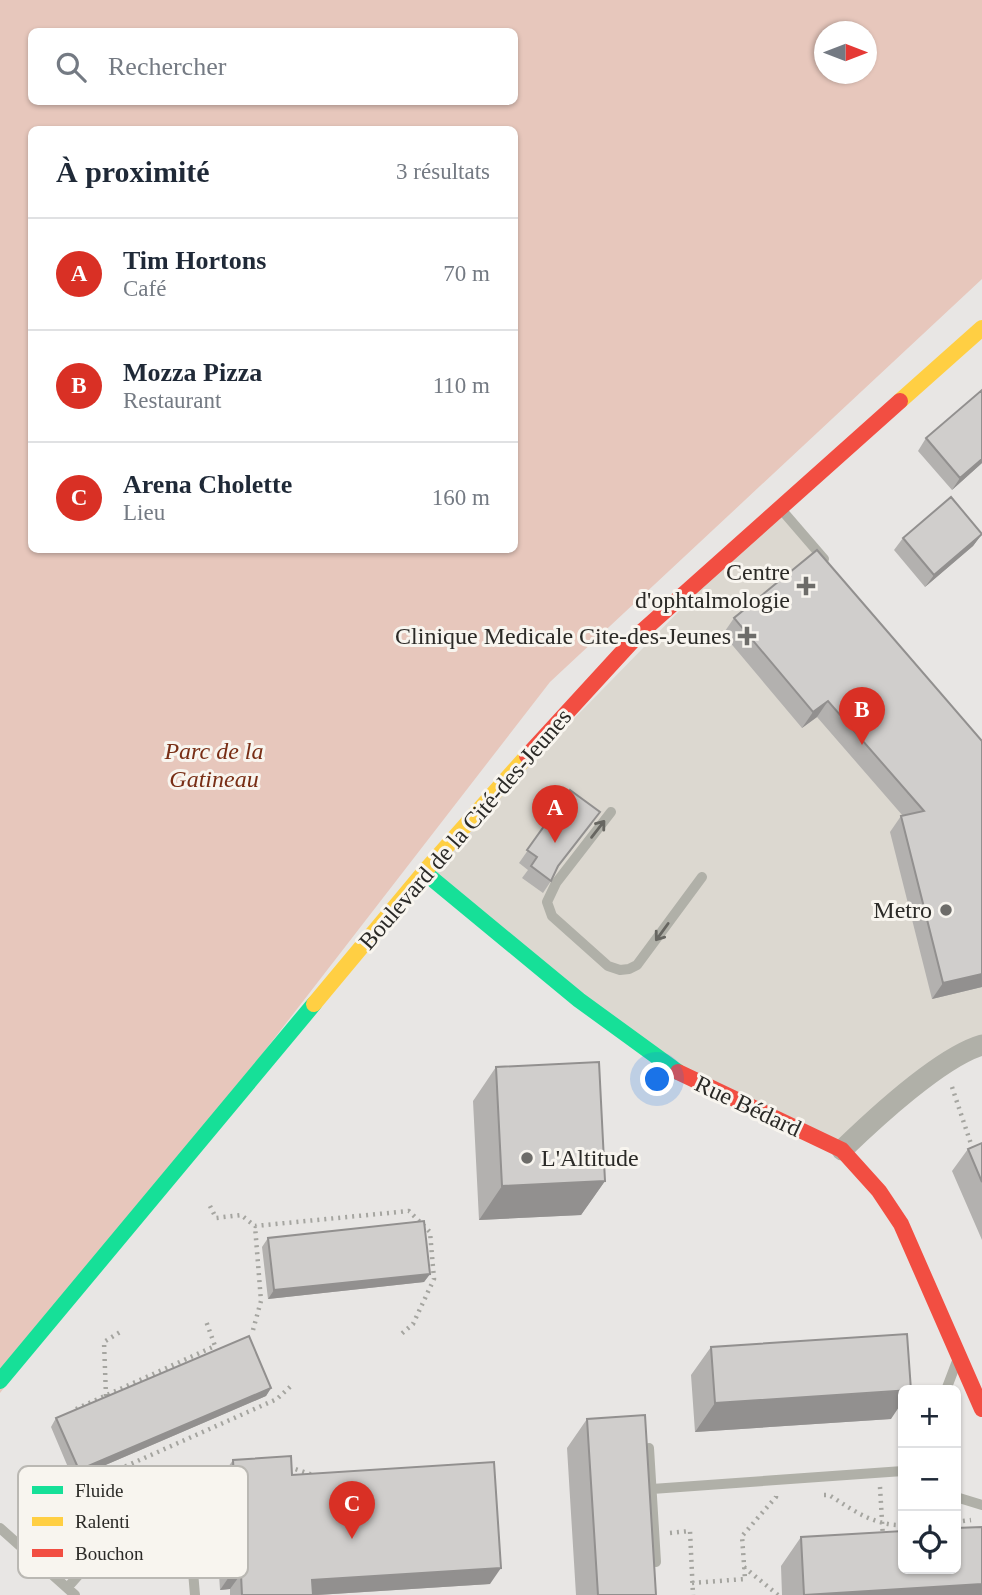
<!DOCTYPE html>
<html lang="fr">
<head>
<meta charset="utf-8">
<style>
	body { margin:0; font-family:Georgia,serif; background:#f6f6f7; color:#1f2937 }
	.controls { position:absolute; right:21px; bottom:21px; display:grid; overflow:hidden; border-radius:10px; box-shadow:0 2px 5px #0004 }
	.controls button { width:63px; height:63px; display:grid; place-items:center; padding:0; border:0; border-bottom:2px solid #e0e1e3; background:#fff; color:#1f2937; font:35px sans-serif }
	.compass { position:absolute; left:814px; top:21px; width:63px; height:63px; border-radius:50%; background:#fff; box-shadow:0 2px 5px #0004; rotate:90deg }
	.you { position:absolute; left:658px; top:1080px; width:24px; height:24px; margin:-18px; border:5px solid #fff; border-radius:50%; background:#1a73e8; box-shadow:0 0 0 10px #1a73e833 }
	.badge { display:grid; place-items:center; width:46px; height:46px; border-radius:50%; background:#d93025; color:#fff; font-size:23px; font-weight:700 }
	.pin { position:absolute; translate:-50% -58px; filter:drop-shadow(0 2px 4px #0008) }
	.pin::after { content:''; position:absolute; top:37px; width:24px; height:21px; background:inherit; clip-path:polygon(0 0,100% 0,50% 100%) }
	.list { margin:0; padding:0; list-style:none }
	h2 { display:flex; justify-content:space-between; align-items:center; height:91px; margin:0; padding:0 28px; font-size:30px }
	h2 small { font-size:23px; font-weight:400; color:#747a83 }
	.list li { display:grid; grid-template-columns:46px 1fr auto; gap:21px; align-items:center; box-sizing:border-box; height:112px; padding:0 28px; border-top:2px solid #e0e1e3 }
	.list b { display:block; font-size:26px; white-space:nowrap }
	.list p { margin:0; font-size:23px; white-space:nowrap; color:#747a83 }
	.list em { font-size:23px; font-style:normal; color:#747a83 }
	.icon { flex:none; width:38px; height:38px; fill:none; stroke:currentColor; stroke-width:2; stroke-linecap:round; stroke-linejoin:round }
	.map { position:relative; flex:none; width:982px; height:1595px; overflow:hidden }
	.search { position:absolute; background:#fff; box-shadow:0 2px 5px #0004; left:28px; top:28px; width:490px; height:77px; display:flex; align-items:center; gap:18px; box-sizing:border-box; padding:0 24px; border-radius:10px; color:#747a83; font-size:26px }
	.panel { position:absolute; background:#fff; box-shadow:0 2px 5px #0004; left:28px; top:126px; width:490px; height:427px; border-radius:10px }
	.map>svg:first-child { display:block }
</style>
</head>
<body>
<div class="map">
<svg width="982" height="1595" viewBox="0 0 982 1595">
	<rect width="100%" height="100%" fill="#e8e6e4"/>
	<path fill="#dcd8d0" d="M 780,508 L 982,742 L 982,1045 L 842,1150 L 683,1075 L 424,872 Z"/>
	<path fill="#e7c7bc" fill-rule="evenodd" d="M 0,0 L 982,0 L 982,279 L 550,682 L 0,1393 ZM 32,32 L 514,32 L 514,102 L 32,102 ZM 824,32 L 866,32 L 866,74 L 824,74 ZM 32,130 L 514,130 L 514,550 L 32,550 Z"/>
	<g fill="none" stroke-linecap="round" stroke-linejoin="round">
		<path stroke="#a5a5a0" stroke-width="4.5" stroke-dasharray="2 5" stroke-linecap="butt" d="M 952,1087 L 973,1150
			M 210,1206 L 216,1218 L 241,1215 L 255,1226 L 409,1211 L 430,1232 L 434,1279 L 413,1324 L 399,1336
			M 253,1330 L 261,1301 L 255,1226
			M 106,1396 L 104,1342 L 120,1332
			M 76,1409 L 215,1346 L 206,1321
			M 289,1467 L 313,1475
			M 106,1475 L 277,1399 L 292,1385
			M 880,1487 L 883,1538
			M 196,1488 L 211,1476 L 231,1467
			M 824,1495 L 829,1495 C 853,1510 874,1526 903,1525
			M 956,1522 L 971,1520
			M 670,1533 L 690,1531 L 693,1595
			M 744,1567 L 778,1595
			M 692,1583 L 745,1579 L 742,1536 L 776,1497 L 776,1494"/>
		<path stroke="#b0b0a8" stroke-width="10" d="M 780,508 L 824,559
			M 611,812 L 556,883 L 547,902 L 552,916 L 608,966 L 620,970 L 629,969 L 637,965 L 702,877
			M 946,1390 L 957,1361
			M 649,1448 L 656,1562
			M 652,1489 L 903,1471
			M 956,1497 L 982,1505
			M 0,1528 L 75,1595
			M 68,1587 L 137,1509 L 152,1504 L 187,1501 L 195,1595"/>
		<path stroke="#b0b0a8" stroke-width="21" d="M 842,1150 C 874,1119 941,1057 982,1045"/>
		<path stroke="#16e098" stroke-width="16" d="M 424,872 L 579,1000 L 678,1072
			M 0,1381 L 314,1004"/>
		<path stroke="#ffcf43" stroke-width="16" d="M 900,401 L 982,328
			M 314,1004 L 424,872 L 527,756"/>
		<path stroke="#f24e42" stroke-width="16" d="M 527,756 L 638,635 L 900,401
			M 678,1072 L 842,1150 L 879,1191 L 901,1224 L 982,1409"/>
	</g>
	<path fill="#b3b1af" d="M 926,438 L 982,463 L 952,490 L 918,451 Z
		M 982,534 L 973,546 L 925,587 L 894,550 L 903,538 Z
		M 734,618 L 982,741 L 982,987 L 932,999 L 890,832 L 901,816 L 903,816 L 817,717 L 802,728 L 723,634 Z
		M 570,790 L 592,824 L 557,869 L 551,881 L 543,893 L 522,878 L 528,870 L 519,863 Z
		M 496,1067 L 605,1181 L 581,1215 L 479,1220 L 473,1101 Z
		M 982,1143 L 982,1240 L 952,1171 L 968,1149 Z
		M 268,1238 L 430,1274 L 424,1282 L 268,1299 L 262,1247 Z
		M 711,1347 L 891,1419 L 695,1432 L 691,1375 Z
		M 271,1388 L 266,1396 L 73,1479 L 51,1427 L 56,1418 Z
		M 587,1419 L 656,1595 L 576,1595 L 567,1448 Z
		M 233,1460 L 490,1584 L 317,1595 L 230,1595 L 230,1589 L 220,1590 L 214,1494 L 223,1482 L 222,1476 Z
		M 801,1537 L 982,1595 L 782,1595 L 781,1566 Z"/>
	<path fill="#92908f" d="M 982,459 L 982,463 L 952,490 L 960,478 Z
		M 982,534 L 973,546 L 925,587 L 934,575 Z
		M 828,701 L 817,717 L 802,728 L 813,712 Z
		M 982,974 L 982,987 L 932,999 L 943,983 Z
		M 605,1181 L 581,1215 L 479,1220 L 502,1186 Z
		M 430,1274 L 424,1282 L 268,1299 L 274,1290 Z
		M 271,1388 L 266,1396 L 73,1479 L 79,1470 Z
		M 903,1391 L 903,1401 L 891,1419 L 695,1432 L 715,1403 Z
		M 501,1568 L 490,1584 L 317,1595 L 301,1595 L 312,1580 Z
		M 231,1574 L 241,1574 L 230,1589 L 220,1590 Z
		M 982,1584 L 982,1595 L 804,1595 Z"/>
	<path fill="#d0cecc" stroke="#92908f" stroke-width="2" d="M 982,390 L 982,459 L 960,478 L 926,438 Z
		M 951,497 L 982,534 L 934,575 L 903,538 Z
		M 817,550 L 982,741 L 982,974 L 943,983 L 901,816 L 924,811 L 828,701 L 813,712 L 734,618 Z
		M 570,790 L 600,812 L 558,866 L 551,881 L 531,866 L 537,857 L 527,850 Z
		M 599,1062 L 605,1181 L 502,1186 L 496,1067 Z
		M 982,1143 L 982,1182 L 968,1149 Z
		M 424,1221 L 430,1274 L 274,1290 L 268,1238 Z
		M 907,1334 L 911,1390 L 715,1403 L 711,1347 Z
		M 249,1336 L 271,1388 L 79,1470 L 56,1418 Z
		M 645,1415 L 656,1595 L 598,1595 L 587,1419 Z
		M 291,1456 L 292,1475 L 494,1462 L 501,1568 L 312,1580 L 313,1595 L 242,1595 L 241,1574 L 231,1574 L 225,1478 L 234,1478 L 233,1460 Z
		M 982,1527 L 982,1584 L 804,1595 L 801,1537 L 903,1531 L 903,1569 L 956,1569 L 956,1528 Z"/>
	<defs><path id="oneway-shaft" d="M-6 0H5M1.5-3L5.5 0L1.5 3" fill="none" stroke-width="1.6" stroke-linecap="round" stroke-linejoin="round" transform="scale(1.75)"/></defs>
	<g stroke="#676661">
		<use href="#oneway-shaft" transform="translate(598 829) rotate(-52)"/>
		<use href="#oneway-shaft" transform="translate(662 932) rotate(126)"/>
	</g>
	<g fill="#6d6c69" stroke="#f8f5ef" stroke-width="2.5">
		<path d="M802.5 575.5h7v7h7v7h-7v7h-7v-7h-7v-7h7z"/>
		<path d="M743.5 625.5h7v7h7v7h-7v7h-7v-7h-7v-7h7z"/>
		<circle cx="946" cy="910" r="7"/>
		<circle cx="527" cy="1158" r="7"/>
	</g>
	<g text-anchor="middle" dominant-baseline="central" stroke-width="6" stroke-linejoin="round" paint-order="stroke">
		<g font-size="24" fill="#2b2a27" stroke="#f8f5ef" text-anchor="end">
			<text x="790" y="572">Centre<tspan x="790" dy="28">d'ophtalmologie</tspan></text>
			<text x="731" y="636">Clinique Medicale Cite-des-Jeunes</text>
			<text x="932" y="910">Metro</text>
			<text x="541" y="1158" text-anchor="start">L'Altitude</text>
		</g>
		<g font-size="24" font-style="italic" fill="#782e15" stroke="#f8f5ef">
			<text x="214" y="751">Parc de la<tspan x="214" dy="28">Gatineau</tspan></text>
		</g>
		<g font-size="24" fill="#2b2a27" stroke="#f8f5ef">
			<text transform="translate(465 829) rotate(-49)">Boulevard de la Cité-des-Jeunes</text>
			<text transform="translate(748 1106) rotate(25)">Rue Bédard</text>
		</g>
	</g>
	<rect x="18" y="1466" width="230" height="112" rx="10" fill="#f8f5ef" stroke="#bab8b3" stroke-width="2"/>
	<rect x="32" y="1486" width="31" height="8" fill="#16e098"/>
	<rect x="32" y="1517" width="31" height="9" fill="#ffcf43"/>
	<rect x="32" y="1549" width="31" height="8" fill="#f24e42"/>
	<g font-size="19" fill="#2b2a27">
		<text x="75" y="1497">Fluide</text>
		<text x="75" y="1528">Ralenti</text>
		<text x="75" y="1560">Bouchon</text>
	</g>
</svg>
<div class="controls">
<button>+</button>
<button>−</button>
<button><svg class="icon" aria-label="locate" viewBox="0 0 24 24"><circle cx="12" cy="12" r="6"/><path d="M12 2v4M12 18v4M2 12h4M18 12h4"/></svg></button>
</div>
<svg class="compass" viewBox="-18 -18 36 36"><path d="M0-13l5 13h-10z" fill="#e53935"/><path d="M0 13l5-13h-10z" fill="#747a83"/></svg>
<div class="you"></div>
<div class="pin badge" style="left:555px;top:843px">A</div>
<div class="pin badge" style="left:862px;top:745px">B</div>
<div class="pin badge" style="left:352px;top:1539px">C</div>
<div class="search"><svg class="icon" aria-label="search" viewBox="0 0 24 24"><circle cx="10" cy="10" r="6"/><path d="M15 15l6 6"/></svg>Rechercher</div>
<section class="panel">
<h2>À proximité<small>3 résultats</small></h2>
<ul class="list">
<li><span class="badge">A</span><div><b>Tim Hortons</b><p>Café</p></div><em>70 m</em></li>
<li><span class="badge">B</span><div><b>Mozza Pizza</b><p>Restaurant</p></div><em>110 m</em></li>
<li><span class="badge">C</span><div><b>Arena Cholette</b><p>Lieu</p></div><em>160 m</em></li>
</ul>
</section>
</div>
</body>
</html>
